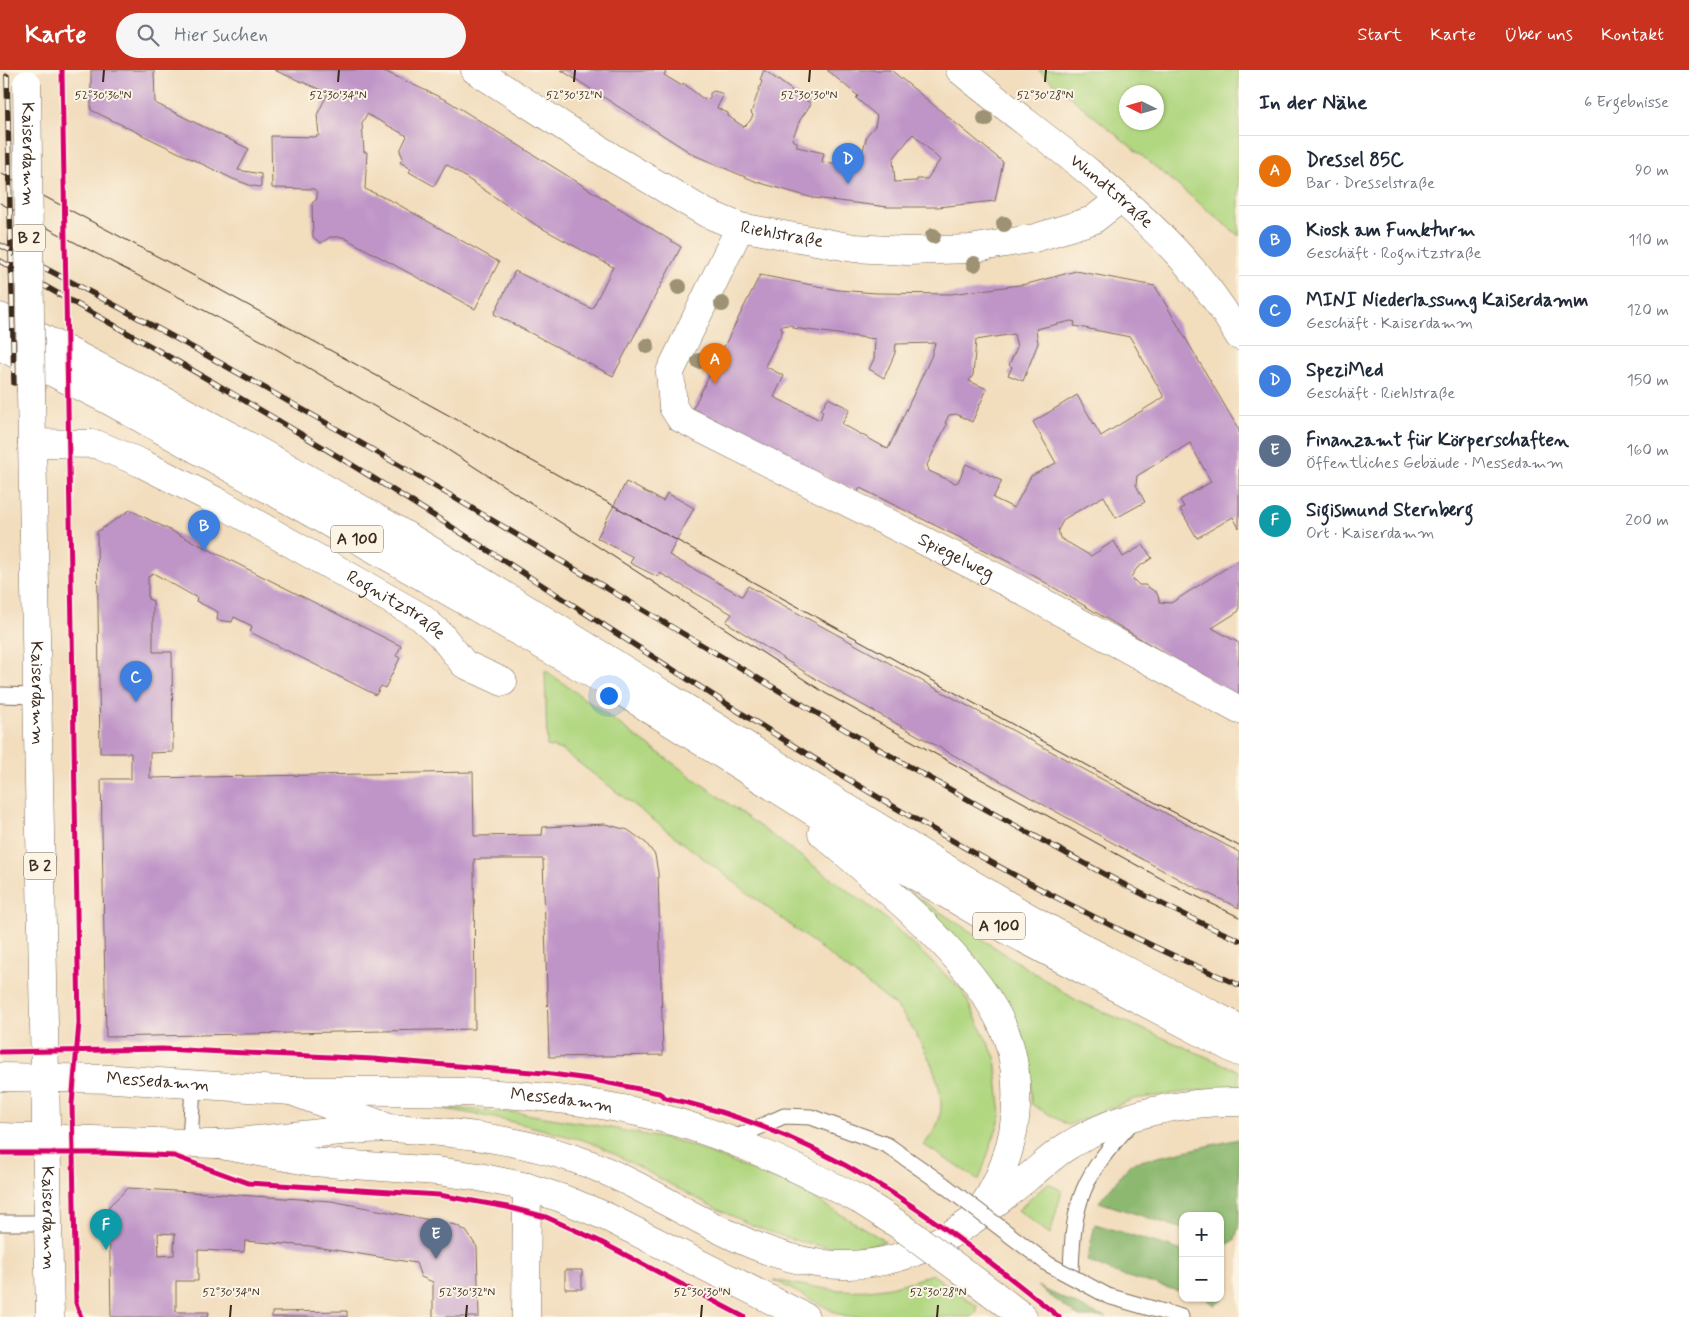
<!DOCTYPE html>
<html lang="de">
<head>
<meta charset="utf-8">
<style>
	body { margin:0; font-family:Mynerve,sans-serif; background:#f6f6f7; color:#1f2937 }
	.controls { position:absolute; right:15px; bottom:15px; display:grid; overflow:hidden; border-radius:10px; box-shadow:0 1px 4px #0004 }
	.controls button { width:45px; height:45px; display:grid; place-items:center; padding:0; border:0; border-bottom:1px solid #e0e1e3; background:#fff; color:#1f2937; font:25px sans-serif }
	.compass { position:absolute; left:1119px; top:15px; width:45px; height:45px; border-radius:50%; background:#fff; box-shadow:0 1px 4px #0004; rotate:275deg }
	.you { position:absolute; left:608px; top:625px; width:18px; height:18px; margin:-12px; border:4px solid #fff; border-radius:50%; background:#1a73e8; box-shadow:0 0 0 8px #1a73e833 }
	.badge { display:grid; place-items:center; width:32px; height:32px; border-radius:50%; background:#c8321e; color:#fff; font-size:16px; font-weight:700 }
	.pin { position:absolute; translate:-50% -41px; filter:drop-shadow(0 1px 2px #0008) }
	.pin::after { content:''; position:absolute; top:26px; width:18px; height:15px; background:inherit; clip-path:polygon(0 0,100% 0,50% 100%) }
	.list { margin:0; padding:0; list-style:none }
	h2 { display:flex; justify-content:space-between; align-items:center; height:65px; margin:0; padding:0 20px; font-size:21px }
	h2 small { font-size:16px; font-weight:400; color:#747a83 }
	.list li { display:grid; grid-template-columns:32px 1fr auto; gap:15px; align-items:center; box-sizing:border-box; height:70px; padding:0 20px; border-top:1px solid #e0e1e3 }
	.list b { display:block; font-size:19px; white-space:nowrap }
	.list p { margin:0; font-size:16px; white-space:nowrap; color:#747a83 }
	.list em { font-size:16px; font-style:normal; color:#747a83 }
	.icon { flex:none; width:28px; height:28px; fill:none; stroke:currentColor; stroke-width:2; stroke-linecap:round; stroke-linejoin:round }
	.map { position:relative; flex:none; width:1239px; height:1247px; overflow:hidden }
	header { display:flex; align-items:center; gap:30px; box-sizing:border-box; height:70px; padding:0 25px; background:#c8321e; color:#fff }
	header strong { font-size:24px }
	nav { display:flex; gap:28px; margin-inline-start:auto; font-size:18px }
	.search { width:350px; height:45px; background:#f6f6f7; display:flex; align-items:center; gap:12px; box-sizing:border-box; padding:0 18px; border-radius:28px; color:#747a83; font-size:19px }
	main { display:flex }
	aside { flex:1; background:#fff }
	.map>svg:first-child { display:block }
</style>
</head>
<body>
<header>
<strong>Karte</strong>
<div class="search"><svg class="icon" aria-label="search" viewBox="0 0 24 24"><circle cx="10" cy="10" r="6"/><path d="M15 15l6 6"/></svg>Hier suchen</div>
<nav><a>Start</a><a>Karte</a><a>Über uns</a><a>Kontakt</a></nav>
</header>
<main>
<div class="map">
<svg width="1239" height="1247" viewBox="0 0 1239 1247">
	<rect width="100%" height="100%" fill="#fcf5e5"/>
	<filter id="ink" filterUnits="userSpaceOnUse"><feTurbulence type="fractalNoise" baseFrequency=".02" numOctaves="2"/><feDisplacementMap in="SourceGraphic" scale="10" xChannelSelector="R" yChannelSelector="G"/><feConvolveMatrix kernelMatrix="1 2 1 2 8 2 1 2 1" color-interpolation-filters="sRGB"/></filter>
	<filter id="wash" filterUnits="userSpaceOnUse"><feTurbulence type="fractalNoise" baseFrequency=".0096" numOctaves="4" result="noise"/><feDisplacementMap in="SourceGraphic" scale="20" xChannelSelector="R" yChannelSelector="G"/><feGaussianBlur stdDeviation="1.12" result="paint"/><feColorMatrix in="noise" values="0 0 0 0 0 0 0 0 0 0 0 0 0 0 0 0 0 1.4 0 .05"/><feComposite in="paint" operator="in"/></filter>
	<g filter="url(#wash)">
		<rect width="100%" height="100%" fill="#f2ddbd"/>
		<path fill="#b1d781" stroke="#768050" fill-rule="evenodd" d="M 1038,0 L 1239,0 L 1239,166 ZM 1156,22 L 1156,52 L 1126,52 L 1126,22 Z
			M 545,600 L 880,844 L 962,920 L 995,987 L 1001,1046 L 979,1110 L 924,1075 C 928,1069 934,1062 937,1055 C 953,1020 918,964 897,937 L 562,680 L 547,676 Z
			M 903,818 L 1076,930 L 1239,1001 L 1239,1021 L 1201,1020 L 1134,1029 L 1068,1055 L 1031,1034 L 1031,996 L 1019,956 L 974,885 Z
			M 432,1037 L 519,1043 L 595,1055 L 681,1072 L 795,1117 L 885,1171 C 797,1203 673,1110 594,1074 C 583,1069 570,1067 558,1064 C 516,1051 475,1044 432,1037 Z
			M 1048,1113 L 1062,1121 L 1050,1164 L 1018,1140 Z
			M 932,1204 L 977,1236 L 977,1242 L 972,1247 L 844,1247 L 774,1210 C 837,1222 871,1228 932,1204 Z"/>
		<path fill="#8cb86f" stroke="#647146" d="M 1239,1069 L 1239,1154 L 1235,1170 L 1228,1174 L 1220,1172 L 1220,1146 L 1183,1146 L 1183,1159 L 1099,1132 L 1131,1093 Z
			M 1095,1154 L 1183,1181 L 1183,1222 L 1120,1205 L 1087,1191 Z
			M 1220,1193 L 1228,1195 L 1221,1231 L 1214,1235 L 1206,1228 L 1220,1228 Z
			M 1037,1216 L 1098,1245 L 1107,1247 L 1079,1247 Z"/>
		<g id="blocks">
			<path fill="#bf95c8" fill-rule="evenodd" d="M 91,0 L 154,0 L 155,33 L 249,79 L 238,100 L 261,104 L 261,117 L 252,116 L 233,109 L 91,40 Z
				M 274,0 L 382,0 L 448,31 L 681,177 L 613,306 L 494,244 L 515,201 L 592,239 L 613,197 L 536,155 L 446,94 L 434,116 L 409,102 L 411,99 L 400,92 L 403,88 L 400,81 L 407,66 L 367,44 L 362,53 L 364,82 L 367,82 L 365,119 L 394,132 L 499,192 L 475,239 L 343,167 L 330,167 L 321,173 L 313,167 L 312,133 L 317,129 L 317,122 L 314,119 L 272,118 L 271,66 L 315,67 L 319,65 L 317,45 L 328,23 Z
				M 561,0 L 667,0 L 664,5 L 682,16 L 683,13 L 702,28 L 710,29 L 710,23 L 714,21 L 721,23 L 723,26 L 717,38 L 728,43 L 728,46 L 744,57 L 750,51 L 753,45 L 751,43 L 762,11 L 760,10 L 764,0 L 811,34 L 800,50 L 792,70 L 797,72 L 797,77 L 824,83 L 822,92 L 855,95 L 861,88 L 867,65 L 875,56 L 877,46 L 856,28 L 858,26 L 827,0 L 891,0 L 1003,92 L 995,131 L 938,137 L 888,137 L 813,128 L 757,112 L 694,85 ZM 913,64 L 940,90 L 927,109 L 917,109 L 917,111 L 895,112 L 893,89 Z
				M 1076,201 L 1155,216 L 1239,360 L 1239,458 L 1233,447 L 1197,468 L 1180,439 L 1184,437 L 1180,430 L 1211,412 L 1190,373 L 1137,406 L 1136,415 L 1145,432 L 1116,448 L 1104,426 L 1064,449 L 1058,460 L 1060,468 L 1091,486 L 1114,471 L 1123,487 L 1143,475 L 1152,488 L 1137,498 L 1131,507 L 1139,515 L 1145,515 L 1157,523 L 1160,532 L 1171,533 L 1239,490 L 1239,541 L 1212,558 L 1239,573 L 1239,627 L 1019,497 L 860,418 L 858,422 L 692,340 L 760,205 L 838,220 L 876,223 L 951,224 L 1027,214 ZM 1071,251 L 1075,252 L 1074,256 L 1130,267 L 1164,327 L 1101,366 L 1077,325 L 1033,352 L 1056,393 L 1031,406 L 1014,438 L 993,428 L 1002,411 L 966,394 L 958,412 L 955,413 L 929,401 L 927,395 L 947,354 L 945,353 L 949,345 L 956,344 L 972,352 L 987,319 L 969,311 L 973,305 L 976,270 L 1014,264 L 1017,277 L 1009,295 L 1012,297 L 1008,305 L 1023,311 L 1038,273 L 1036,259 ZM 789,255 L 794,256 L 793,258 L 875,269 L 874,289 L 869,299 L 884,308 L 895,283 L 896,274 L 935,273 L 931,287 L 888,379 L 842,354 L 850,339 L 828,328 L 821,340 L 823,341 L 820,350 L 774,327 L 784,306 L 765,296 L 783,260 L 781,259 L 781,256 Z
				M 626,412 L 663,431 L 667,423 L 694,438 L 669,485 L 742,526 L 748,516 L 1109,713 L 1239,782 L 1239,838 L 1182,811 L 819,611 L 726,552 L 732,544 L 660,503 L 658,507 L 630,493 L 633,487 L 597,468 Z
				M 130,440 L 401,576 L 396,586 L 400,588 L 385,618 L 381,616 L 376,625 L 250,562 L 252,556 L 234,547 L 232,552 L 217,550 L 218,542 L 196,531 L 197,528 L 153,503 L 148,507 L 148,529 L 153,531 L 153,582 L 172,582 L 173,682 L 150,683 L 150,708 L 473,702 L 474,766 L 542,765 L 543,757 L 605,754 L 628,760 L 646,773 L 655,785 L 658,803 L 663,985 L 549,987 L 543,789 L 474,789 L 475,959 L 106,967 L 101,709 L 131,709 L 131,683 L 100,683 L 97,462 Z
				M 128,1118 L 331,1131 L 456,1155 L 466,1161 L 477,1177 L 479,1247 L 433,1247 L 433,1212 L 421,1207 L 416,1193 L 310,1176 L 245,1171 L 244,1182 L 198,1180 L 198,1211 L 176,1211 L 176,1242 L 209,1242 L 208,1247 L 111,1247 L 109,1136 ZM 158,1163 L 175,1164 L 174,1185 L 159,1186 Z
				M 565,1200 L 582,1200 L 582,1219 L 565,1219 Z
				M 347,1241 L 347,1247 L 272,1247 L 272,1242 Z"/>
		</g>
	</g>
	<g filter="url(#ink)">
		<use href="#blocks" fill-opacity="0" stroke="#7b6956" stroke-width="1"/>
		<g fill="none" stroke-linecap="round" stroke-linejoin="round">
			<g stroke="#7b6956" stroke-width="17">
				<path id="lane" d="M 0,625 L 37,626
					M 730,1070 L 784,1046 L 811,1047 L 887,1075 L 944,1115
					M 190,1073 L 193,1014
					M 0,1153 L 48,1153
					M 1071,1202 C 1073,1128 1083,1106 1133,1051
					M 1108,1226 L 1181,1247"/>
			</g>
			<g stroke="#7b6956" stroke-width="29">
				<g id="street">
					<path id="s1" d="M 475,0 L 613,88 L 706,143 L 740,157 L 854,178 L 907,181 L 970,179 L 1035,168 L 1093,150 L 1120,129"/>
					<path id="s2" d="M 960,0 C 1056,80 1177,155 1239,266"/>
					<path id="s3" d="M 740,157 L 670,302 L 673,337 L 680,348 L 1006,512 L 1239,640"/>
					<path id="s4" d="M 32,373 L 96,374 L 141,393 L 220,433 L 421,547 L 441,565 L 464,594 L 503,612"/>
					<path d="M 526,1247 L 527,1117"/>
				</g>
			</g>
			<g stroke="#7b6956" stroke-width="29">
				<g id="secondary">
					<path id="s5" d="M 293,1021 C 413,1021 537,1017 654,1046 C 727,1064 794,1096 860,1130"/>
					<path d="M 226,1076 L 313,1092 L 437,1101 L 479,1107 L 527,1117 L 561,1128 L 605,1146 L 805,1247"/>
					<path d="M 992,1223 L 1023,1247"/>
				</g>
			</g>
			<g stroke="#7b6956" stroke-width="29">
				<g id="primary">
					<path id="s6" d="M 31,322 L 50,1247"/>
					<path id="s7" d="M 0,1007 L 115,1009 L 291,1021"/>
					<path d="M 0,1067 L 217,1074"/>
				</g>
			</g>
			<g stroke="#7b6956" stroke-width="29">
				<path id="highway" d="M 0,247 C 141,317 281,391 417,472 C 614,591 806,716 1004,833 C 1080,878 1160,918 1239,958
					M 0,276 L 108,330 L 310,442 L 605,611 L 919,808 L 1009,861 L 1239,982
					M 822,763 C 882,816 976,889 1006,964 C 1017,994 1019,1030 1013,1062 C 1008,1088 997,1116 981,1139
					M 291,1021 L 382,1055
					M 217,1074 C 273,1069 330,1060 386,1058 C 401,1058 416,1060 430,1061 C 480,1065 528,1073 575,1089 C 665,1119 751,1198 849,1195 C 924,1193 971,1153 1027,1108 C 1041,1097 1055,1083 1071,1074 C 1120,1044 1182,1031 1239,1032"/>
			</g>
			<use href="#lane" stroke="#fff" stroke-width="15"/>
			<use href="#street" stroke="#fff" stroke-width="28"/>
			<use href="#secondary" stroke="#fff" stroke-width="28"/>
			<use href="#primary" stroke="#fff" stroke-width="28"/>
			<use href="#highway" stroke="#fff" stroke-width="28"/>
			<path stroke="#3b2a1e" stroke-width="1" d="M 0,103 L 202,210 L 1156,733 L 1239,776
				M 0,133 L 266,273 L 442,376 L 825,623 L 1171,814 L 1239,847"/>
			<g stroke="#3b2a1e" stroke-width="5.5">
				<path id="rail" d="M 7,6 L 14,313
					M 0,175 C 259,307 506,459 756,607 C 846,661 937,713 1029,763 C 1098,801 1167,839 1239,870
					M 0,191 C 159,280 318,371 472,470 C 720,629 967,798 1239,915"/>
			</g>
			<use href="#rail" stroke="#fcf5e5" stroke-width="4" stroke-dasharray="11" stroke-linecap="butt"/>
			<g stroke="#7b6956" stroke-width="17" stroke-linecap="butt">
				<path id="lane-bridge" d="M 944,1115 L 1048,1194 L 1108,1226"/>
			</g>
			<g stroke="#7b6956" stroke-width="29" stroke-linecap="butt">
				<path id="secondary-bridge" d="M 860,1130 L 899,1155 L 992,1223"/>
			</g>
			<g stroke="#7b6956" stroke-width="29" stroke-linecap="butt">
				<g id="primary-bridge">
					<path id="s8" d="M 27,14 L 31,322"/>
				</g>
			</g>
			<use href="#lane-bridge" stroke="#fff" stroke-width="15"/>
			<use href="#secondary-bridge" stroke="#fff" stroke-width="28"/>
			<use href="#primary-bridge" stroke="#fff" stroke-width="28"/>
			<g stroke="#fcf5e5" stroke-width="8">
				<path id="cycleway" d="M 62,0 L 79,953 L 72,1034 L 76,1233 L 81,1247
					M 0,982 L 162,979 L 373,989 L 544,1003 L 589,1009 L 659,1023 L 666,1028 C 822,1060 938,1149 1059,1247
					M 0,1083 L 106,1083 L 174,1086 L 248,1113 L 439,1125 L 507,1137 L 546,1147 L 597,1170 L 744,1247"/>
			</g>
			<use href="#cycleway" stroke="#d6006c" stroke-width="5"/>
		</g>
		<g fill="#9d9273">
			<circle cx="985" cy="49" r="8"/>
			<circle cx="1004" cy="154" r="8"/>
			<circle cx="933" cy="166" r="8"/>
			<circle cx="974" cy="194" r="8"/>
			<circle cx="679" cy="217" r="8"/>
			<circle cx="722" cy="234" r="8"/>
			<circle cx="647" cy="276" r="8"/>
			<circle cx="699" cy="291" r="8"/>
		</g>
	</g>
	<path fill="none" stroke="#3b2a1e" stroke-width="2" d="M 103,12 L 104,0M 338,12 L 339,0M 574,12 L 575,0M 809,12 L 810,0M 1045,12 L 1046,0M 230,1247 L 231,1235M 466,1247 L 467,1235M 701,1247 L 702,1235M 937,1247 L 938,1235"/>
	<g text-anchor="middle" dominant-baseline="central" stroke-width="4" stroke-linejoin="round" paint-order="stroke">
		<g fill="#fcf5e5" stroke="#75675a" stroke-width="1">
			<rect x="13" y="154.5" width="32" height="27" rx="4"/>
			<rect x="331" y="455.5" width="52" height="27" rx="4"/>
			<rect x="24" y="782.5" width="32" height="27" rx="4"/>
			<rect x="973" y="842.5" width="52" height="27" rx="4"/>
		</g>
		<g font-size="16" font-weight="bold" fill="#3b2a1e">
			<text x="29" y="168">B 2</text>
			<text x="357" y="469">A 100</text>
			<text x="40" y="796">B 2</text>
			<text x="999" y="856">A 100</text>
		</g>
		<g font-size="18" fill="#3b2a1e" stroke="#fcf5e5">
			<text stroke="none"><textPath href="#s8" startOffset="70">Kaiserdamm</textPath></text>
			<text stroke="none"><textPath href="#s2" startOffset="194">Wundtstraße</textPath></text>
			<text stroke="none"><textPath href="#s1" startOffset="351">Riehlstraße</textPath></text>
			<text stroke="none"><textPath href="#s3" startOffset="518">Spiegelweg</textPath></text>
			<text stroke="none"><textPath href="#s4" startOffset="405">Rognitzstraße</textPath></text>
			<text stroke="none"><textPath href="#s6" startOffset="301">Kaiserdamm</textPath></text>
			<text stroke="none"><textPath href="#s7" startOffset="158">Messedamm</textPath></text>
			<text stroke="none"><textPath href="#s5" startOffset="269">Messedamm</textPath></text>
			<text stroke="none"><textPath href="#s6" startOffset="826">Kaiserdamm</textPath></text>
		</g>
	</g>
	<g font-size="12" text-anchor="middle" fill="#3b2a1e" stroke="#fcf5e5" stroke-width="4" stroke-linejoin="round" paint-order="stroke">
		<text x="103" y="29">52°30'36"N</text>
		<text x="338" y="29">52°30'34"N</text>
		<text x="574" y="29">52°30'32"N</text>
		<text x="809" y="29">52°30'30"N</text>
		<text x="1045" y="29">52°30'28"N</text>
		<text x="231" y="1226">52°30'34"N</text>
		<text x="467" y="1226">52°30'32"N</text>
		<text x="702" y="1226">52°30'30"N</text>
		<text x="938" y="1226">52°30'28"N</text>
	</g>
</svg>
<div class="controls">
<button>+</button>
<button>−</button>
</div>
<svg class="compass" viewBox="-18 -18 36 36"><path d="M0-13l5 13h-10z" fill="#e53935"/><path d="M0 13l5-13h-10z" fill="#747a83"/></svg>
<div class="you"></div>
<div class="pin badge" style="left:715px;top:314px;background:#e8710a">A</div>
<div class="pin badge" style="left:204px;top:481px;background:#3f7fe0">B</div>
<div class="pin badge" style="left:136px;top:632px;background:#3f7fe0">C</div>
<div class="pin badge" style="left:848px;top:114px;background:#3f7fe0">D</div>
<div class="pin badge" style="left:436px;top:1189px;background:#5c6f8a">E</div>
<div class="pin badge" style="left:106px;top:1180px;background:#0f9aa8">F</div>
</div>
<aside>
<h2>In der Nähe<small>6 Ergebnisse</small></h2>
<ul class="list">
<li><span class="badge" style="background:#e8710a">A</span><div><b>Dressel 85C</b><p>Bar · Dresselstraße</p></div><em>90 m</em></li>
<li><span class="badge" style="background:#3f7fe0">B</span><div><b>Kiosk am Funkturm</b><p>Geschäft · Rognitzstraße</p></div><em>110 m</em></li>
<li><span class="badge" style="background:#3f7fe0">C</span><div><b>MINI Niederlassung Kaiserdamm</b><p>Geschäft · Kaiserdamm</p></div><em>120 m</em></li>
<li><span class="badge" style="background:#3f7fe0">D</span><div><b>SpeziMed</b><p>Geschäft · Riehlstraße</p></div><em>150 m</em></li>
<li><span class="badge" style="background:#5c6f8a">E</span><div><b>Finanzamt für Körperschaften</b><p>Öffentliches Gebäude · Messedamm</p></div><em>160 m</em></li>
<li><span class="badge" style="background:#0f9aa8">F</span><div><b>Sigismund Sternberg</b><p>Ort · Kaiserdamm</p></div><em>200 m</em></li>
</ul>
</aside>
</main>
</body>
</html>
